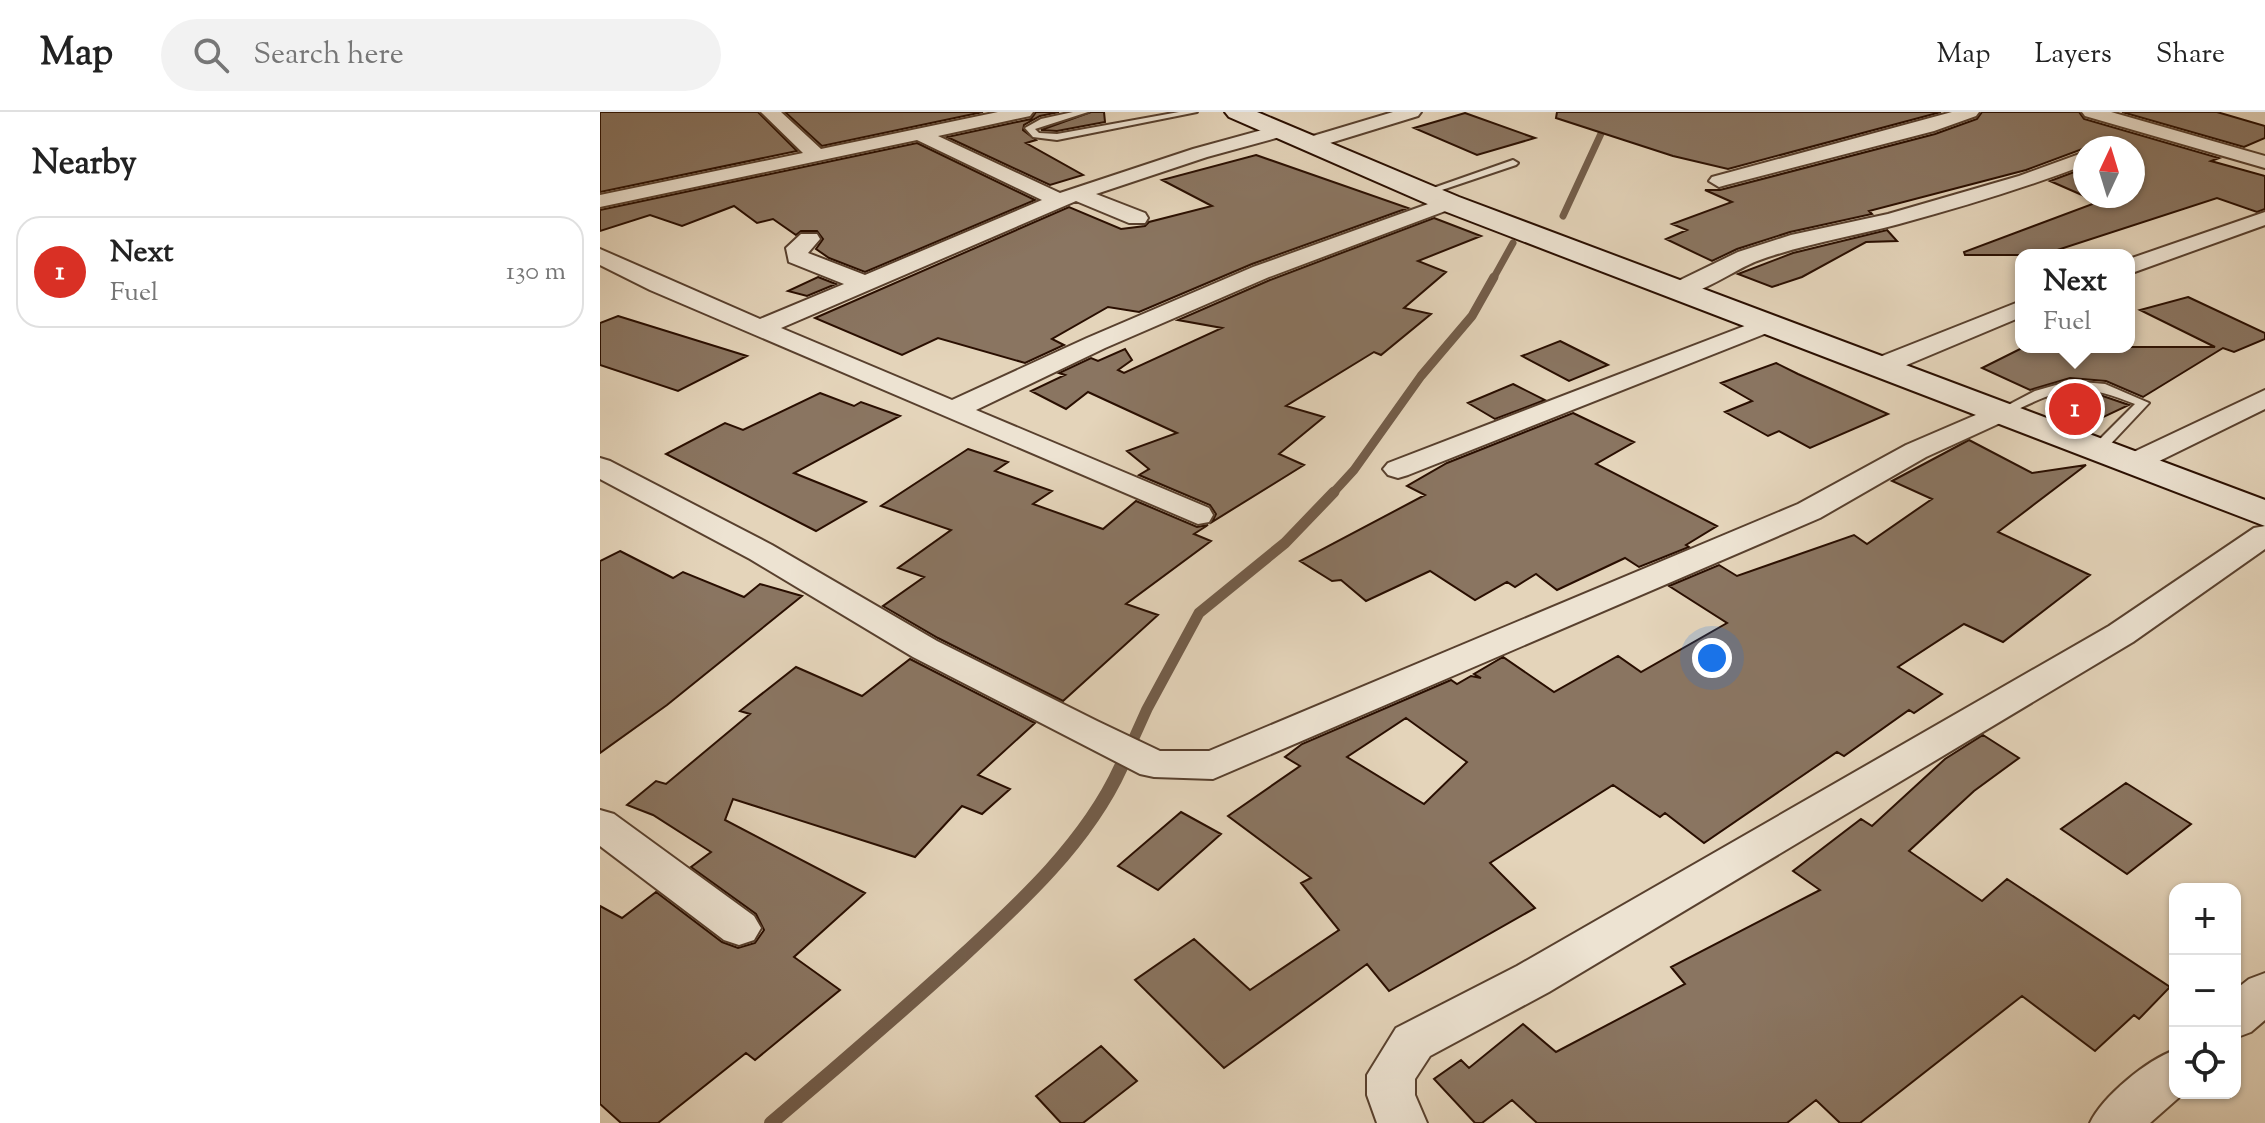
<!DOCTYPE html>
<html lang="en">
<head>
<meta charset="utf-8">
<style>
	body { margin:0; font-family:"Sorts Mill Goudy",serif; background:#f2f2f2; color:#222 }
	.controls { position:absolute; right:24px; bottom:24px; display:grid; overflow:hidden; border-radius:16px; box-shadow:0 2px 6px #0004 }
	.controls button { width:72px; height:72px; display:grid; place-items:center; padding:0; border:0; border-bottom:2px solid #e0e0e0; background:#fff; color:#222; font:40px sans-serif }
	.compass { position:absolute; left:1473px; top:24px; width:72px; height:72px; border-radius:50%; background:#fff; box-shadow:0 2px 6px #0004; rotate:4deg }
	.you { position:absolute; left:1112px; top:546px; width:28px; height:28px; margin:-20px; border:6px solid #fff; border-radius:50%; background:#1a73e8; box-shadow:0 0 0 12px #1a73e833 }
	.badge { display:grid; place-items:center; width:52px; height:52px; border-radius:50%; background:#d93025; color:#fff; font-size:26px; font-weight:700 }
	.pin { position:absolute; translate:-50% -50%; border:4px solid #fff; box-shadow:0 2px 8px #0006 }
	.popup { position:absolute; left:1415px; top:137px; width:120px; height:104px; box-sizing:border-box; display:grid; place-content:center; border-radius:16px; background:#fff; filter:drop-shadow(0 2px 6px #0005); font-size:26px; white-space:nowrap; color:#767676 }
	.popup b { font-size:30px; color:#222 }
	.popup::after { content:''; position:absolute; left:50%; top:100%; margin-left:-16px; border:16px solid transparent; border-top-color:#fff }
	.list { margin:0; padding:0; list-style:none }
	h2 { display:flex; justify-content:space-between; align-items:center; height:104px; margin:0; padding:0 32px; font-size:34px }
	h2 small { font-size:26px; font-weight:400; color:#767676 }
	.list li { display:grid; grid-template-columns:52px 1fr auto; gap:24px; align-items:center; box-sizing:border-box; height:112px; margin:0 16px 16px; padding:0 16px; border:2px solid #e0e0e0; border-radius:24px }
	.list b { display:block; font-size:30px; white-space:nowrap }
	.list p { margin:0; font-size:26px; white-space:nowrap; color:#767676 }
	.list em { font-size:26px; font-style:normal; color:#767676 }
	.icon { flex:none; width:44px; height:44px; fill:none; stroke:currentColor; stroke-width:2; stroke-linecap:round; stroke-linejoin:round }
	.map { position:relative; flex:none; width:1665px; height:1011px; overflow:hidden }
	header { display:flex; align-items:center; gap:48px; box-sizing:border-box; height:112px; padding:0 40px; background:#fff; border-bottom:2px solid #e0e0e0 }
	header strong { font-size:38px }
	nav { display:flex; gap:44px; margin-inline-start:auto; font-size:28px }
	.search { width:560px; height:72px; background:#f2f2f2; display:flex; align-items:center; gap:20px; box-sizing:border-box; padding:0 28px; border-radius:44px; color:#767676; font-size:30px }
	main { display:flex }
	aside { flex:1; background:#fff }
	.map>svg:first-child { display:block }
</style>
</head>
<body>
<header>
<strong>Map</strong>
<div class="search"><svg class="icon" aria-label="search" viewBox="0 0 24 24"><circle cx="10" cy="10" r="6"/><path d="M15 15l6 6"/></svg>Search here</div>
<nav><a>Map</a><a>Layers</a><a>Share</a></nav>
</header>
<main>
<aside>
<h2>Nearby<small></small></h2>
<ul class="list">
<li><span class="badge">1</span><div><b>Next</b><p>Fuel</p></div><em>130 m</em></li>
</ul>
</aside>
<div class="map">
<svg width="1665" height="1011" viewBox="0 0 1665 1011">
	<rect width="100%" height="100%" fill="#e4d4ba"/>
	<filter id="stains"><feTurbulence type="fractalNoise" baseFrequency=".0025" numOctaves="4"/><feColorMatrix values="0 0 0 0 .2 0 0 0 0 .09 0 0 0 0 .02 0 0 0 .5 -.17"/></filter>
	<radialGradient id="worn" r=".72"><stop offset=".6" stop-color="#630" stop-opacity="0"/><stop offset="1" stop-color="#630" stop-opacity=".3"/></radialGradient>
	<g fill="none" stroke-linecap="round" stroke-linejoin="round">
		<path stroke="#735d4a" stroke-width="7" d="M 963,104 L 1011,0
			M 893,167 L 913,131"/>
		<path stroke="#735d4a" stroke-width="9" d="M 732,382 L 754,358 L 821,264 L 872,204 L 894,165"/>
		<path stroke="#735d4a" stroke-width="11" d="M 520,657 L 547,597 L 599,501 L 685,431 L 734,380"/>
		<path stroke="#735d4a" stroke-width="14" d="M 171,1011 C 234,958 295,905 356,850 C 417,794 486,732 521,655"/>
	</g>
	<path fill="#8a7561" stroke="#290e00" stroke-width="2" fill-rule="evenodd" d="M 0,0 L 158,0 L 197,39 L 0,80 Z
		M 185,0 L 383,0 L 222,34 Z
		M 436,0 L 459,0 L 440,4 L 424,13 L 423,18 L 436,28 L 426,31 L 483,63 L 450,73 L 347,25 L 431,7 Z
		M 491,0 L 504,0 L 505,10 L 457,19 L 441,18 Z
		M 957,0 L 1341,0 L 1128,57 L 1073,44 L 956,6 Z
		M 1382,0 L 1479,0 L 1484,7 L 1619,46 L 1611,49 L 1665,64 L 1665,97 L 1657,100 L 1617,86 L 1442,143 L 1365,143 L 1364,140 L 1498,90 L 1450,69 L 1485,56 L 1485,84 L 1533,84 L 1533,36 L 1485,36 L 1426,58 L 1269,99 L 1272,102 L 1190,120 L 1137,137 L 1112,149 L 1066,127 L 1087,118 L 1072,112 L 1132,90 L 1105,78 L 1120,78 L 1335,22 L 1377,7 Z
		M 1522,0 L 1617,0 L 1665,14 L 1665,26 L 1644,35 Z
		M 865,1 L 935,26 L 877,43 L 814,16 Z
		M 317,31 L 435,88 L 265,160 L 229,146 L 216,137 L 223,127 L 217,119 L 201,119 L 196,123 L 173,107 L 157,111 L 134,94 L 82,114 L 50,103 L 0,119 L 0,98 Z
		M 656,43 L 808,96 L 652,152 L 539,200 L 508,195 L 452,227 L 464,233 L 425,251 L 338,226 L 302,243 L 215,206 L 469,95 L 521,117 L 545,114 L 549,110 L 612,94 L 562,68 Z
		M 834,106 L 881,124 L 818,149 L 846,160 L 804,196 L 831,202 L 781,243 L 774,240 L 686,294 L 724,305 L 679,342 L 704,353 L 612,410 L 616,402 L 610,393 L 539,363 L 549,357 L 527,339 L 577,321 L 488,280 L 466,297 L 431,279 L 465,263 L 459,261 L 491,246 L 498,249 L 525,237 L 532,248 L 518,258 L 524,261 L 622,216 L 578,208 L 670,168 Z
		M 1287,118 L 1297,129 L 1266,130 L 1202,165 L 1172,175 L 1138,162 L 1193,141 Z
		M 218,165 L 236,172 L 207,184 L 188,179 Z
		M 1588,185 L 1665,221 L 1665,227 L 1634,240 L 1623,236 L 1543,285 L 1506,269 L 1470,266 L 1430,278 L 1382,256 L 1424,235 L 1615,235 L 1540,198 Z
		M 18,204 L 147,244 L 78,279 L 0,253 L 0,211 Z
		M 960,229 L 1008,253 L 969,269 L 922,244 Z
		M 1176,251 L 1198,262 L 1288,302 L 1210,336 L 1179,319 L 1168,324 L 1125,300 L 1152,289 L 1121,271 Z
		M 913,272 L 945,288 L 895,307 L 868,291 Z
		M 220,281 L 254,294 L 261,290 L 300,304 L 194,361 L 266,390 L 216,419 L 66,342 L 125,311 L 143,318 Z
		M 1468,281 L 1497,282 L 1529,293 L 1495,309 L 1449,287 Z
		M 973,301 L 1034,330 L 996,352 L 1117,414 L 1086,433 L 1089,435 L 1039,455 L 1025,446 L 957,478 L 936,462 L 915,475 L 907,470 L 875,488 L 830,459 L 766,489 L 741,468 L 732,469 L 700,449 L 825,383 L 807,374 L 847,351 Z
		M 1369,328 L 1432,361 L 1486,353 L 1398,420 L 1490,463 L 1403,530 L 1364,512 L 1298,555 L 1342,582 L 1314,601 L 1309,598 L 1244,644 L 1237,640 L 1104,731 L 1065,701 L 1060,705 L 1013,673 L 890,751 L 935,796 L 789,879 L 767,852 L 624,956 L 535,868 L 594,827 L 650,878 L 739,818 L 701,771 L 711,766 L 628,704 L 700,654 L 685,645 L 702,632 L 851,568 L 857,572 L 871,564 L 881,566 L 874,562 L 903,545 L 954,580 L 1018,544 L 1041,560 L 1127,511 L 1069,474 L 1119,453 L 1137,464 L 1254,423 L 1267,432 L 1332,387 L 1292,369 ZM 806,606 L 867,650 L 824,692 L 747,645 Z
		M 368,337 L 408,350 L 395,359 L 452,379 L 433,392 L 503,417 L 536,389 L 597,415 L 608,413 L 594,422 L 611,429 L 526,492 L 558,503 L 463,589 L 338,526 L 283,494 L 324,465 L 298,456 L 351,418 L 281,394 Z
		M 20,439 L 73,466 L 83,460 L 144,485 L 160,472 L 202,484 L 67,593 L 0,641 L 0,449 Z
		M 310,547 L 435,611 L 378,663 L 410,677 L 382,702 L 362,694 L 315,745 L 133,687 L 125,708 L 265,781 L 194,845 L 240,878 L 155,948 L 146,941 L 58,1011 L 21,1011 L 0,992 L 0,794 L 22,806 L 56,780 L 122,830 L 138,836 L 155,831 L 164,818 L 156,802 L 91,755 L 111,740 L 53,703 L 27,693 L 56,669 L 66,672 L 150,602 L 140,599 L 196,555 L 262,584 Z
		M 1383,623 L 1419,646 L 1374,679 L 1309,739 L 1382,789 L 1407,767 L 1570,875 L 1539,907 L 1534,903 L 1495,939 L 1422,884 L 1260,1011 L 1240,1011 L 1216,988 L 1187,1011 L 937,1011 L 912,988 L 882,1011 L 875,1011 L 834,967 L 861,948 L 869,956 L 923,912 L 956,940 L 1085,872 L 1071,855 L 1220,778 L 1193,759 L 1261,707 L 1272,714 L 1345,647 Z
		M 1526,671 L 1591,712 L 1527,762 L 1461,717 Z
		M 581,700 L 621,722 L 558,778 L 518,754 Z
		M 501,934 L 537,969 L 483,1011 L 461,1011 L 436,984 Z"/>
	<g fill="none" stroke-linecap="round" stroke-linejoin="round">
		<g stroke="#58402e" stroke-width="4">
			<path id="service" d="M 473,0 L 488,0 L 435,17 L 439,21 L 457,22 L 579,0 L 597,0 L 457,28 L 433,25 L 425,16 L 441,7 Z
				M 913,48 L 918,51 L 916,53 L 827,83 L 819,81 Z
				M 1470,269 L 1505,272 L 1549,291 L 1502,341 L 1497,342 L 1490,338 L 1492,335 L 1535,292 C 1475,267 1460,277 1404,304 L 1399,305 L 1393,301 L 1435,279 Z"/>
		</g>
		<g stroke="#58402e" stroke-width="4">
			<path id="minor" d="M 161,0 L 181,0 L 221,37 L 398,0 L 433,0 L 430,4 L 338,24 L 460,81 L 593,37 L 673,15 L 687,15 L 689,19 L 687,23 L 607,45 L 496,82 L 545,101 L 548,106 L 545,111 L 529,111 L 476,89 L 181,216 L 352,288 L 487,226 L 653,155 L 842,87 L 849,85 L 860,91 L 856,95 L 669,165 L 505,236 L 376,298 L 609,396 L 613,403 L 609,410 L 598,412 L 50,178 L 0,153 L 0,137 L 160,207 L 244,172 L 189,150 L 186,136 L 201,122 L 217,122 L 220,127 L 208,141 L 265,163 L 442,88 L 317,28 L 0,95 L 0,83 L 203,41 Z
				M 793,0 L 821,0 L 818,4 L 717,35 L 710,37 L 700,31 L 703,27 Z
				M 1352,0 L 1379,0 L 1376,4 L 1334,19 L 1126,73 L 1119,75 L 1109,69 L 1112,65 Z
				M 1482,0 L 1511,0 L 1665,44 L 1665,56 L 1485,4 Z
				M 1485,40 L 1485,53 C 1424,76 1362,95 1299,112 C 1251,125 1203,132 1157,149 C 1133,158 1091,190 1068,184 L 1064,179 L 1068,174 L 1138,140 L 1191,123 L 1288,102 L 1419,64 Z
				M 1665,100 L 1665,113 L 1529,162 L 1529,147 Z
				M 1421,189 L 1421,205 L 1290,260 L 1272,260 L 1268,254 L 1272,248 Z
				M 1168,205 L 1177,207 L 1180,212 L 1177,217 L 808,363 L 798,366 L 788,363 L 783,357 L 788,351 Z
				M 1665,278 L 1665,297 L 1543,357 L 1533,360 L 1523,357 L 1518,351 L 1523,345 Z
				M 1399,293 L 1409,295 L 1413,301 L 1409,307 L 1326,345 L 1220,406 L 613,667 L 554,665 L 540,662 L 313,545 L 150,447 L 0,367 L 0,346 L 10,349 L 172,433 L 337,529 L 497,609 L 560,639 L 609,639 L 1198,392 L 1306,333 Z
				M 1665,414 L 1665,437 L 1533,530 L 949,880 L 830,944 L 815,967 L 815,983 L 827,1011 L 777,1011 L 767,983 L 767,963 L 796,916 L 917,854 L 1509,514 L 1654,416 Z
				M 0,698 L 14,702 L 154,804 L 161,816 L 154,828 L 139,833 L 124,828 L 0,734 Z
				M 1665,861 L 1665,908 L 1651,920 L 1635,926 L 1635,878 L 1649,867 Z
				M 1575,938 L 1575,981 L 1584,981 L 1550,1011 L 1490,1011 C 1503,984 1547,948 1575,938 Z"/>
		</g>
		<g stroke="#290e00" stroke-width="4">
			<path id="secondary" d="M 625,0 L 657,0 L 859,85 L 1665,388 L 1665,414 L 839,97 L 629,5 Z"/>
		</g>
		<use href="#service" fill="#ede3d2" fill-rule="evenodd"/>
		<use href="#minor" fill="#ede3d2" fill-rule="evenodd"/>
		<use href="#secondary" fill="#ede3d2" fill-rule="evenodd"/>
	</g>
	<rect width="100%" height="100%" filter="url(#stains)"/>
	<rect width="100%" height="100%" fill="url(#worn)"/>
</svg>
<div class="controls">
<button>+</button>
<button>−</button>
<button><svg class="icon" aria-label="locate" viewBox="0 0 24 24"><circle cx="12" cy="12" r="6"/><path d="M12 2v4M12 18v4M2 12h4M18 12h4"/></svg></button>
</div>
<svg class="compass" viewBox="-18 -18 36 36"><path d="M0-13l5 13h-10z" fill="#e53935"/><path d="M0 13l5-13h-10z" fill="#767676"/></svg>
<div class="you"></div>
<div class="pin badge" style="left:1475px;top:297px">1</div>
<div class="popup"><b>Next</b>Fuel</div>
</div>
</main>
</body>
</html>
